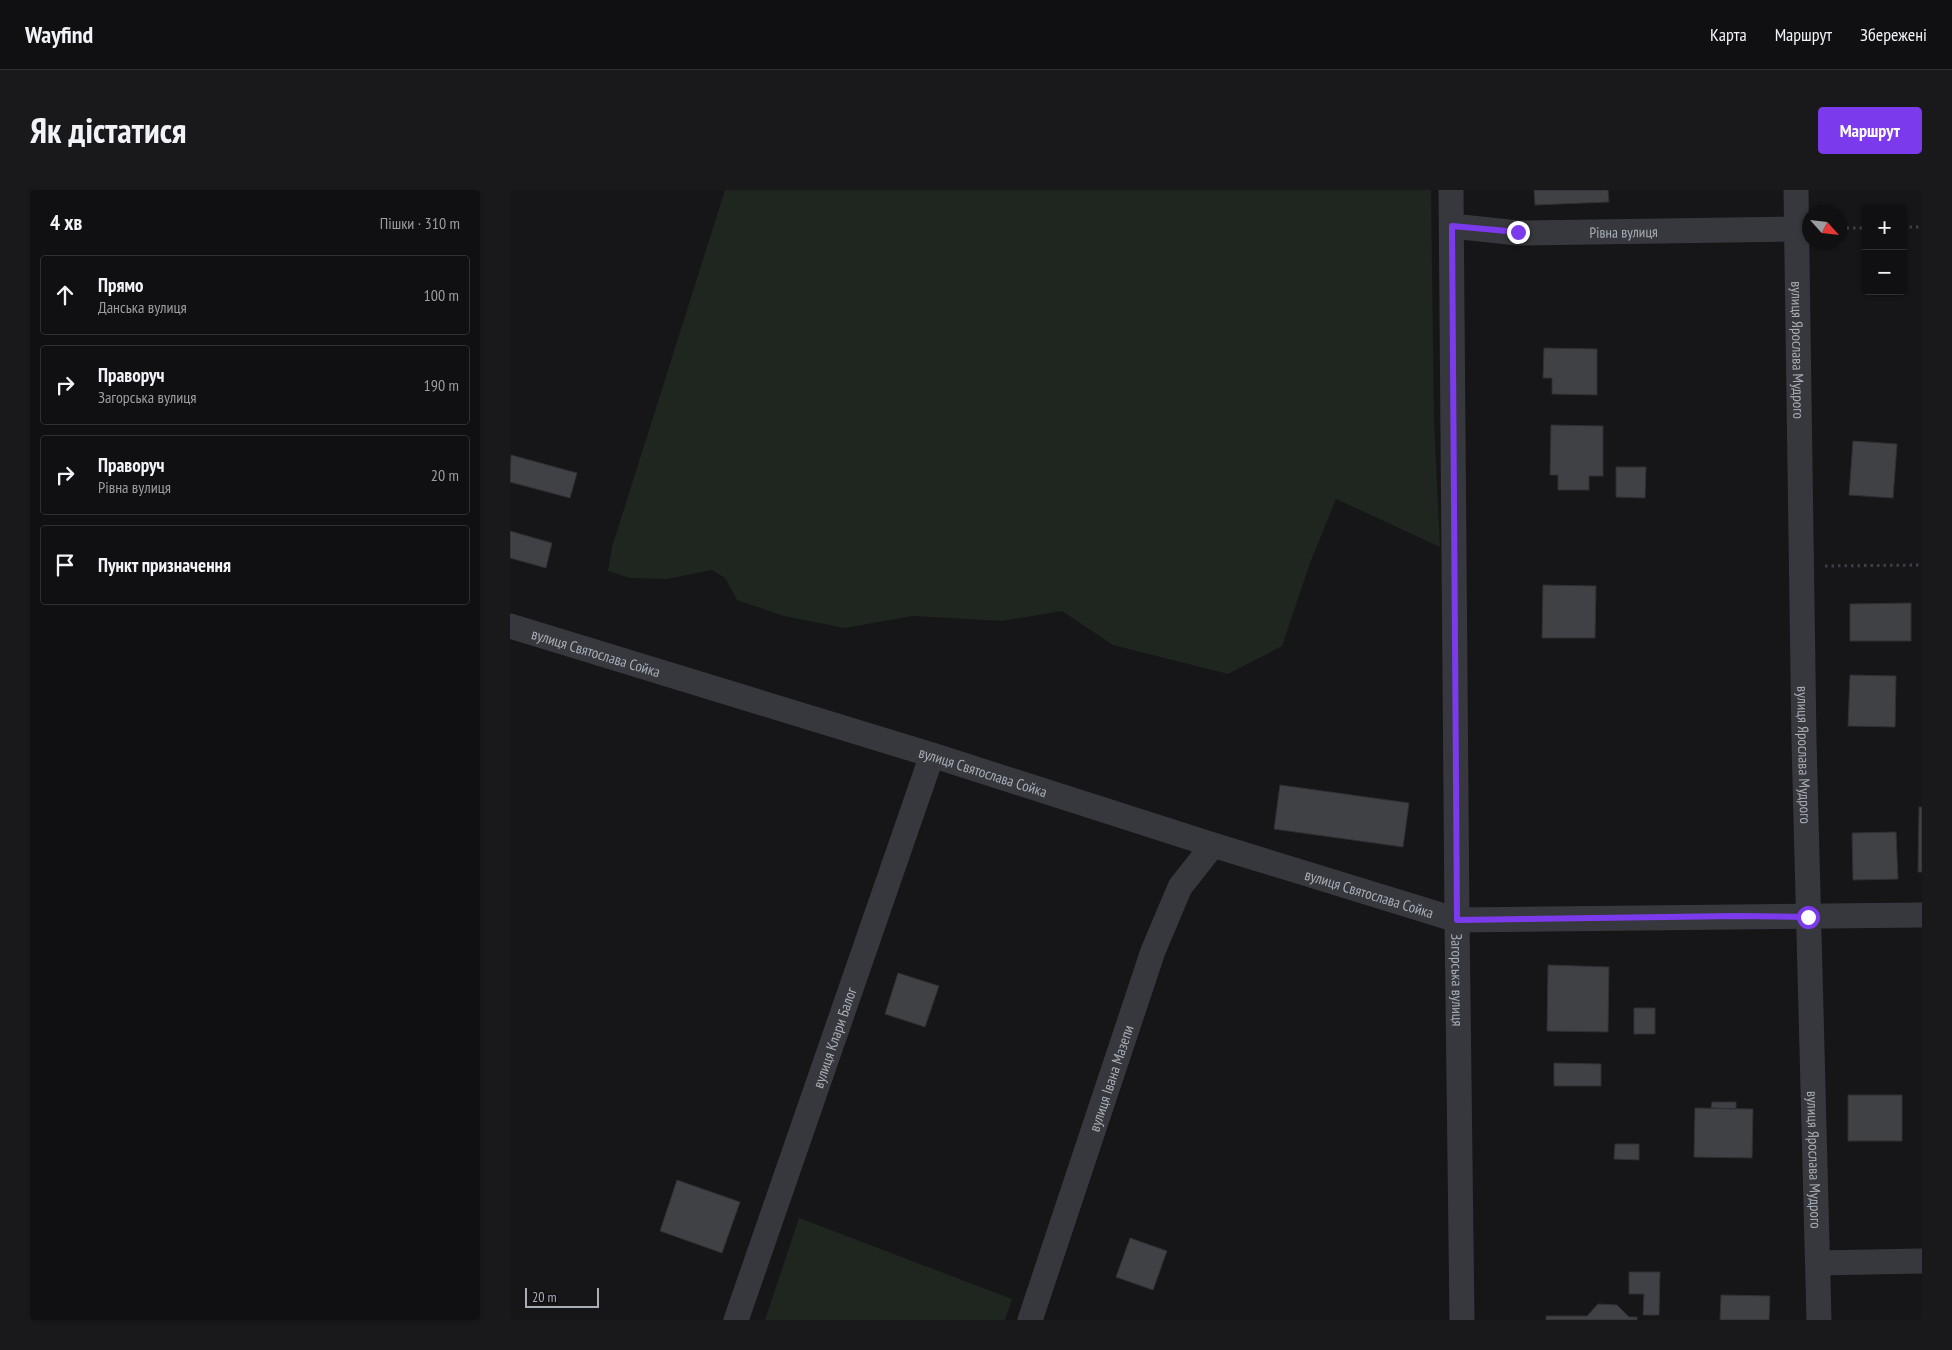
<!DOCTYPE html>
<html lang="uk">
<head>
<meta charset="utf-8">
<style>
	body { margin:0; font-family:"PT Sans Narrow",sans-serif; background:#19191b; color:#f1f3f6 }
	.controls { position:absolute; right:15px; top:15px; display:grid; overflow:hidden; border-radius:5px; box-shadow:0 1px 4px #0004 }
	.controls button { width:45px; height:45px; display:grid; place-items:center; padding:0; border:0; border-bottom:1px solid #303032; background:#101012; color:#f1f3f6; font:25px sans-serif }
	.compass { position:absolute; left:1292px; top:15px; width:45px; height:45px; border-radius:50%; background:#101012; box-shadow:0 1px 4px #0004; rotate:117deg }
	.scale { position:absolute; left:15px; bottom:12px; width:74px; box-sizing:border-box; padding-left:5px; border:2px solid #a8adb8; border-top:0; font-size:14px; line-height:18px; white-space:nowrap; color:#a8adb8; -webkit-text-stroke:4px #111113; paint-order:stroke }
	.stop { position:absolute; width:15px; height:15px; margin:-11px; border:4px solid #7c3aed; border-radius:50%; background:#fff }
	.stop.end { background:#7c3aed; border-color:#fff; box-shadow:0 1px 5px #0008 }
	.list { margin:0; padding:0; list-style:none }
	h2 { display:flex; justify-content:space-between; align-items:center; height:65px; margin:0; padding:0 20px; font-size:21px }
	h2 small { font-size:16px; font-weight:400; color:#9c9d9f }
	.list li { display:grid; grid-template-columns:32px 1fr auto; gap:15px; align-items:center; box-sizing:border-box; height:80px; margin:0 10px 10px; padding:0 10px; border:1px solid #303032; border-radius:5px }
	.list b { display:block; font-size:19px; white-space:nowrap }
	.list p { margin:0; font-size:16px; white-space:nowrap; color:#9c9d9f }
	.list em { font-size:16px; font-style:normal; color:#9c9d9f }
	.icon { flex:none; width:28px; height:28px; fill:none; stroke:currentColor; stroke-width:2; stroke-linecap:round; stroke-linejoin:round }
	.map { position:relative; flex:none; width:1412px; height:1130px; overflow:hidden; border-radius:5px }
	header { display:flex; align-items:center; gap:30px; box-sizing:border-box; height:70px; padding:0 25px; background:#101012; border-bottom:1px solid #303032 }
	header strong { font-size:24px }
	nav { display:flex; gap:28px; margin-inline-start:auto; font-size:18px }
	.intro { display:flex; align-items:center; justify-content:space-between; box-sizing:border-box; height:120px; padding:0 30px }
	h1 { margin:0; font-size:35px }
	.button { padding:12px 22px; border-radius:5px; background:#7c3aed; color:#fff; font-size:18px; font-weight:700 }
	main { display:flex; gap:30px; padding:0 30px }
	aside { flex:1; background:#101012; border-radius:5px; box-shadow:0 1px 4px #0004 }
	.map>svg:first-child { display:block }
</style>
</head>
<body>
<header>
<strong>Wayfind</strong>
<nav><a>Карта</a><a>Маршрут</a><a>Збережені</a></nav>
</header>
<div class="intro"><h1>Як дістатися</h1><a class="button">Маршрут</a></div>
<main>
<aside>
<h2>4 хв<small>Пішки · 310 m</small></h2>
<ul class="list">
<li><svg class="icon" aria-label="ahead" viewBox="0 0 24 24"><path d="M12 20V5M6 11l6-6 6 6"/></svg><div><b>Прямо</b><p>Данська вулиця</p></div><em>100 m</em></li>
<li><svg class="icon" aria-label="right" viewBox="0 0 24 24"><path d="M7 20v-9h11M14 6l5 5-5 5"/></svg><div><b>Праворуч</b><p>Загорська вулиця</p></div><em>190 m</em></li>
<li><svg class="icon" aria-label="right" viewBox="0 0 24 24"><path d="M7 20v-9h11M14 6l5 5-5 5"/></svg><div><b>Праворуч</b><p>Рівна вулиця</p></div><em>20 m</em></li>
<li><svg class="icon" aria-label="arrive" viewBox="0 0 24 24"><path d="M6 21V4h12l-3 4 3 4H6"/></svg><div><b>Пункт призначення</b></div></li>
</ul>
</aside>
<div class="map">
<svg width="1412" height="1130" viewBox="0 0 1412 1130">
	<rect width="100%" height="100%" fill="#161618"/>
	<path fill="#1e261f" d="M 215,0 L 921,0 L 924,231 L 930,357 L 826,309 L 800,373 L 772,456 L 718,484 L 603,455 L 552,421 L 492,431 L 402,426 L 335,438 L 274,426 L 227,410 L 215,388 L 202,380 L 157,389 L 120,388 L 98,381 L 102,357 Z
		M 289,1028 L 502,1109 L 495,1130 L 255,1130 Z"/>
	<path fill="#404145" stroke="#303034" d="M 1024,0 L 1098,0 L 1099,12 L 1025,15 Z
		M 1034,158 L 1087,159 L 1087,205 L 1042,204 L 1042,188 L 1033,188 Z
		M 1041,235 L 1093,236 L 1093,286 L 1079,286 L 1079,300 L 1048,300 L 1048,285 L 1040,285 Z
		M 1343,251 L 1387,254 L 1383,308 L 1339,305 Z
		M 1,265 L 67,283 L 60,308 L 0,292 Z
		M 1106,277 L 1136,277 L 1135,308 L 1106,307 Z
		M 0,341 L 42,353 L 36,378 L 0,368 Z
		M 1033,395 L 1086,396 L 1085,448 L 1032,448 Z
		M 1401,413 L 1401,451 L 1340,451 L 1340,414 Z
		M 1340,485 L 1386,486 L 1385,537 L 1338,536 Z
		M 770,595 L 899,613 L 893,657 L 764,639 Z
		M 1409,617 L 1412,617 L 1412,682 L 1408,682 Z
		M 1386,642 L 1388,689 L 1343,690 L 1342,643 Z
		M 1038,775 L 1099,777 L 1098,842 L 1037,841 Z
		M 388,783 L 429,796 L 415,837 L 375,824 Z
		M 1124,818 L 1145,818 L 1145,844 L 1124,844 Z
		M 1044,873 L 1091,874 L 1091,896 L 1044,896 Z
		M 1338,905 L 1392,905 L 1392,951 L 1338,951 Z
		M 1202,912 L 1226,912 L 1226,919 L 1201,918 Z
		M 1185,918 L 1243,919 L 1242,968 L 1184,967 Z
		M 1105,954 L 1129,954 L 1129,970 L 1104,969 Z
		M 167,990 L 230,1012 L 212,1063 L 150,1041 Z
		M 620,1048 L 657,1061 L 643,1100 L 606,1087 Z
		M 1119,1082 L 1150,1082 L 1149,1125 L 1133,1125 L 1134,1104 L 1119,1104 Z
		M 1211,1105 L 1260,1106 L 1259,1130 L 1210,1130 Z
		M 1088,1114 L 1107,1115 L 1119,1127 L 1127,1127 L 1127,1130 L 1036,1130 L 1036,1126 L 1077,1126 Z"/>
	<g fill="none" stroke-linecap="round" stroke-linejoin="round">
		<path stroke="#3d3f44" stroke-width="3" stroke-dasharray="2.5 4" stroke-linecap="butt" d="M 1393,37 L 1412,37
			M 1330,38 L 1356,38
			M 1315,376 L 1412,375"/>
		<g stroke="#37383d" stroke-width="25">
			<path id="s1" d="M 941,0 L 947,730 L 952,1130"/>
			<path id="s2" d="M 1286,0 L 1294,551 L 1309,1130"/>
			<path id="s3" d="M 942,36 L 1008,43 L 1287,39"/>
			<path id="s4" d="M 0,436 L 422,565 L 703,655 L 947,730 L 1412,725"/>
			<path d="M 1308,1073 L 1412,1071"/>
			<path id="s5" d="M 226,1130 L 422,565"/>
			<path id="s6" d="M 520,1130 L 643,761 L 670,697 L 703,655"/>
		</g>
	</g>
	<g fill="none" stroke-linecap="round" stroke-linejoin="round">
		<path stroke="#7c3aed" stroke-width="6" d="M 1008,42 L 942,36 L 947,730 L 1226,726 L 1298,727"/>
	</g>
	<g text-anchor="middle" dominant-baseline="central" stroke-width="5" stroke-linejoin="round" paint-order="stroke">
		<g font-size="15" fill="#a8adb8" stroke="#111113">
			<text stroke="none"><textPath href="#s3" startOffset="172">Рівна вулиця</textPath></text>
			<text stroke="none"><textPath href="#s2" startOffset="160">вулиця Ярослава Мудрого</textPath></text>
			<text stroke="none"><textPath href="#s4" startOffset="90">вулиця Святослава Сойка</textPath></text>
			<text stroke="none"><textPath href="#s2" startOffset="565">вулиця Ярослава Мудрого</textPath></text>
			<text stroke="none"><textPath href="#s4" startOffset="495">вулиця Святослава Сойка</textPath></text>
			<text stroke="none"><textPath href="#s4" startOffset="900">вулиця Святослава Сойка</textPath></text>
			<text stroke="none"><textPath href="#s1" startOffset="790">Загорська вулиця</textPath></text>
			<text stroke="none"><textPath href="#s5" startOffset="299">вулиця Клари Балог</textPath></text>
			<text stroke="none"><textPath href="#s6" startOffset="255">вулиця Івана Мазепи</textPath></text>
			<text stroke="none"><textPath href="#s2" startOffset="970">вулиця Ярослава Мудрого</textPath></text>
		</g>
	</g>
</svg>
<div class="controls">
<button>+</button>
<button>−</button>
</div>
<svg class="compass" viewBox="-18 -18 36 36"><path d="M0-13l5 13h-10z" fill="#e53935"/><path d="M0 13l5-13h-10z" fill="#9c9d9f"/></svg>
<div class="scale">20 m</div>
<div class="stop" style="left:1298px;top:727px"></div>
<div class="stop end" style="left:1008px;top:42px"></div>
</div>
</main>
</body>
</html>
